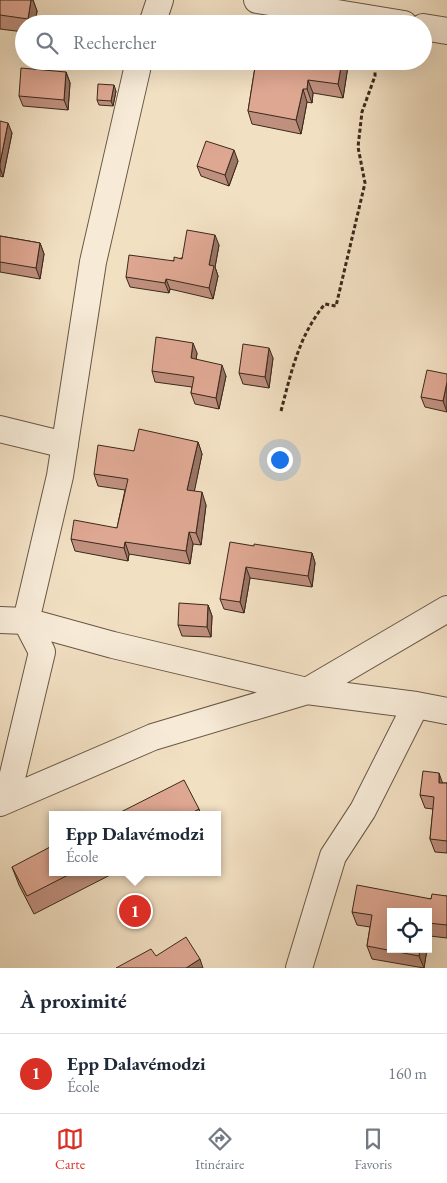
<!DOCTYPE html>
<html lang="fr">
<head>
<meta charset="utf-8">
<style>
	body { margin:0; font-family:"EB Garamond",serif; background:#f2f2f3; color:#1f2937 }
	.controls { position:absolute; right:15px; bottom:15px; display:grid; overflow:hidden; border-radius:0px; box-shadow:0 5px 20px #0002 }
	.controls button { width:45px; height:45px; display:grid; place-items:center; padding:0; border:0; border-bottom:1px solid #e0e1e3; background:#fff; color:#1f2937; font:25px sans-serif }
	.you { position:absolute; left:279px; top:459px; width:18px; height:18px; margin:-12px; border:4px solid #fff; border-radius:50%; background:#1a73e8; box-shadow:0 0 0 8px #1a73e833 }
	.badge { display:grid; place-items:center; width:32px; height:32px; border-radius:50%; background:#d93025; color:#fff; font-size:16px; font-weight:700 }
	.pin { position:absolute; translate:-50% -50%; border:2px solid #fff; box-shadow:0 1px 5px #0006 }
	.popup { position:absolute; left:49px; top:811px; width:172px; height:65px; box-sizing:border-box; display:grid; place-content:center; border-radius:0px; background:#fff; filter:drop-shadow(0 1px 4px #0005); font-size:16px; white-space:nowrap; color:#747a83 }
	.popup b { font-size:19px; color:#1f2937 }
	.popup::after { content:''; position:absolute; left:50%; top:100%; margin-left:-10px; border:10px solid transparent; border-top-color:#fff }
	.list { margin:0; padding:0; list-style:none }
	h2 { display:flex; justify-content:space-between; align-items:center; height:65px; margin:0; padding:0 20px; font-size:21px }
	h2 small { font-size:16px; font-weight:400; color:#747a83 }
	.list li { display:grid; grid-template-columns:32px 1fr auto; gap:15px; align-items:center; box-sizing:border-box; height:80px; padding:0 20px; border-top:1px solid #e0e1e3 }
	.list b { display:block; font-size:19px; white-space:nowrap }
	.list p { margin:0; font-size:16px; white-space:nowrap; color:#747a83 }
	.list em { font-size:16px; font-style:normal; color:#747a83 }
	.icon { flex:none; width:28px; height:28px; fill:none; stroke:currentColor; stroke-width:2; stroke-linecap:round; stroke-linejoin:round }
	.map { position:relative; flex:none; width:447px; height:968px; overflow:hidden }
	.search { position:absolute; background:#fff; box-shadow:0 5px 20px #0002; left:15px; right:15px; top:15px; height:55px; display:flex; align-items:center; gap:12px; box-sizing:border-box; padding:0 18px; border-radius:28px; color:#747a83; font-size:19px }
	.sheet { height:145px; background:#fff }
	nav { display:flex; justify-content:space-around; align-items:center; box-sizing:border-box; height:70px; border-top:1px solid #e0e1e3; background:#fff; font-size:14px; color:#747a83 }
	nav a { display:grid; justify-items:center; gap:2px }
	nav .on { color:#d93025 }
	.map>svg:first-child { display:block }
</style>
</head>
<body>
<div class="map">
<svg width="447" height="968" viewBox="0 0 447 968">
	<rect width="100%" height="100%" fill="#f2e0c3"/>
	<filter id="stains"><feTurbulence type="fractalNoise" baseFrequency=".004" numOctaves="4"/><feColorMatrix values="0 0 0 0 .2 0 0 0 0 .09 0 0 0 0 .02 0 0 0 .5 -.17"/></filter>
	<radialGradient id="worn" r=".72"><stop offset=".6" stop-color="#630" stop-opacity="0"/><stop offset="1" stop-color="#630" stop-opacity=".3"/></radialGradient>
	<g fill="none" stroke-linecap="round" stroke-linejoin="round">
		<g stroke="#695745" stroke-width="28">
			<path id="minor" d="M 257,0 L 404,24
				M 152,24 L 160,0
				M 423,27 L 447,31
				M 0,429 L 65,445
				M 0,620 L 26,621 L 113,645 L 307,691 L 416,705 L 447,711
				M 7,799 L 42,652 L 26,621 L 60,476 L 93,262 L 139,61
				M 0,803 L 153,737 L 307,691 L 447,609
				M 299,968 L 333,856 L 363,810 L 416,705"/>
		</g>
		<path stroke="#3b291b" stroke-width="3" stroke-dasharray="4 2.5" stroke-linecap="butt" d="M 281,411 C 291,373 299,335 325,304 L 336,306 L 365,183 L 358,147 L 362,112 L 375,76 L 375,61"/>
		<use href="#minor" stroke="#f7ebd8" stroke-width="26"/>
	</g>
	<path fill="#bf907e" stroke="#3b291b" d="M 0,0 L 33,0 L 37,11 L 35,24 L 24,24 L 24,32 L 0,29 Z
		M 256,61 L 348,66 L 343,98 L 313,93 L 312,103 L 307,102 L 301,134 L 252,124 L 248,111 Z
		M 66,72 L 70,83 L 68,110 L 23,106 L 19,96 Z
		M 116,91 L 113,106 L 99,105 L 97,100 Z
		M 0,121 L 12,133 L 3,177 L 0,176 Z
		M 238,161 L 229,186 L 201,176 L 197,166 Z
		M 0,236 L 40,243 L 44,254 L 40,279 L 0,272 Z
		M 219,245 L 215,267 L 218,276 L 213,299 L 170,289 L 169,293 L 130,287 L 126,277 Z
		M 197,353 L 196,359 L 226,376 L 219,409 L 195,404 L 191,393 L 192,387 L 155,382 L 152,371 Z
		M 273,358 L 269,388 L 243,384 L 239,373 Z
		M 447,374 L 447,412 L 425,407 L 421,397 Z
		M 198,442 L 202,454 L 194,491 L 206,505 L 201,545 L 193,544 L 190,564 L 129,554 L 128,561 L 75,551 L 71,539 L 117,528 L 125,490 L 98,486 L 94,474 L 134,451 Z
		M 254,546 L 312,553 L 315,563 L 312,587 L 250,578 L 244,613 L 224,609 L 220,599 Z
		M 208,605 L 212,616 L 211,637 L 182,636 L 178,625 Z
		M 443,783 L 447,783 L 447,853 L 435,852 L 430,839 L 433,809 L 425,808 L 420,795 Z
		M 199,809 L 201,815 L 115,815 Z
		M 12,867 L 52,872 L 116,872 L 34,914 L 19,885 Z
		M 447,896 L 447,938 L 430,936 L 428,944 L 428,912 L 391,949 L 427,949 L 424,968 L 372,959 L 367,946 L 370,927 L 357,925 L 352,912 Z"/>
	<path fill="#9b7566" stroke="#3b291b" d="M 31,0 L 33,0 L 37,11 L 35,24 L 30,24 L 28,19 Z
		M 342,61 L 347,61 L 348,66 L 343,98 L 338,84 Z
		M 66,72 L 70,83 L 68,110 L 64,100 Z
		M 308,80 L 313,93 L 312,103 L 307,89 Z
		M 114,85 L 116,91 L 113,106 L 111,101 Z
		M 303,89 L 307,102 L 301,134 L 296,120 Z
		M 8,123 L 12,133 L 3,177 L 0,168 L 0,163 Z
		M 234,150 L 238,161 L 229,186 L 225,175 Z
		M 215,235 L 219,245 L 215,267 L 218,276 L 213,299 L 209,288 L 209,265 Z
		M 40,243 L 44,254 L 40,279 L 36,268 Z
		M 166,279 L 170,289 L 169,293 L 165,283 Z
		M 193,343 L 197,353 L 195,369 L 191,358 Z
		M 269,348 L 273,358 L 269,388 L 265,377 Z
		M 222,365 L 226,376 L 219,409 L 216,398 Z
		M 447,382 L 447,412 L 443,401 Z
		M 198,442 L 202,454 L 192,503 L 187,490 Z
		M 202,492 L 206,505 L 201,545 L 196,533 Z
		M 189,532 L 193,544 L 190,564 L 186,551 Z
		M 125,542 L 129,554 L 128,561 L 124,548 Z
		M 312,553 L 315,563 L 312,587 L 308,576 Z
		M 246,567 L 250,578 L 244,613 L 240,602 Z
		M 208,605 L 212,616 L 211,637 L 207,627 Z
		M 439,773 L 444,787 L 439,783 Z
		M 428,932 L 430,936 L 428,944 Z
		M 420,949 L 427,949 L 424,968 L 419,956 Z
		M 200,959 L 203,968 L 186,968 Z"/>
	<path fill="#dea792" stroke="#3b291b" d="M 0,0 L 31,0 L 28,19 L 0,15 Z
		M 256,61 L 342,61 L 338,84 L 308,80 L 307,89 L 303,89 L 296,120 L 248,111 Z
		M 21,68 L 66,72 L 64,100 L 19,96 Z
		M 98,84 L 114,85 L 111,101 L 97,100 Z
		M 0,121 L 8,123 L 0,163 Z
		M 206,141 L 234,150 L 225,175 L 197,166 Z
		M 187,230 L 215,235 L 209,265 L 214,266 L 209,288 L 166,279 L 165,283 L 126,277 L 129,255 L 174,261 L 174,257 L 182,259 Z
		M 0,236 L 40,243 L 36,268 L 0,262 Z
		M 156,337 L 193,343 L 191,358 L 222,365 L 216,398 L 191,393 L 194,377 L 152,371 Z
		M 243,344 L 269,348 L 265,377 L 239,373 Z
		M 427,370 L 447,374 L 447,382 L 443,401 L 421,397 Z
		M 139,429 L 198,442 L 187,490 L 202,492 L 196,533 L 189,532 L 186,551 L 125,542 L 124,548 L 71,539 L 74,520 L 117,528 L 128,479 L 94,474 L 98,445 L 134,451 Z
		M 230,542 L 254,546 L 254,544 L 312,553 L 308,576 L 246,567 L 240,602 L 220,599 Z
		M 179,603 L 208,605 L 207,627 L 178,625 Z
		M 423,771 L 439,773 L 439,783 L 447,783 L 447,841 L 430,839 L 434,797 L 420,795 Z
		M 184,780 L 199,809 L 188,815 L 115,815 Z
		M 52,846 L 52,872 L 74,872 L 27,896 L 12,867 Z
		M 357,885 L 431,899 L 432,894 L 447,896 L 447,925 L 428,923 L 428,912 L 391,912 L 391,949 L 420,949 L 419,956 L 367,946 L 372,915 L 352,912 Z
		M 186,937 L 200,959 L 186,968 L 116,968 L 151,949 L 156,956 Z"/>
	<rect width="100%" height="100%" filter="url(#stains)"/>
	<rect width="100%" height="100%" fill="url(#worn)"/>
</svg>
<div class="controls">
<button><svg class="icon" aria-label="locate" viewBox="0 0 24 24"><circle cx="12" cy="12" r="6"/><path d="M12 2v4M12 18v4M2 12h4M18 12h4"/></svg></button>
</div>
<div class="you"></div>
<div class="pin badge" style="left:135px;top:911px">1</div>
<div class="popup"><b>Epp Dalavémodzi</b>École</div>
<div class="search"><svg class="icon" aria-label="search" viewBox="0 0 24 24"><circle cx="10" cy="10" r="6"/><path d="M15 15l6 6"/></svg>Rechercher</div>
</div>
<section class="sheet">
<h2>À proximité<small></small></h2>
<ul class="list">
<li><span class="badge">1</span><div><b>Epp Dalavémodzi</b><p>École</p></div><em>160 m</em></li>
</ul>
</section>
<nav>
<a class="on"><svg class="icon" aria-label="map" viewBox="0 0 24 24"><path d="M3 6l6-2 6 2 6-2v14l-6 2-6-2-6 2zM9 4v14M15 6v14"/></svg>Carte</a>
<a><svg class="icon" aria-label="directions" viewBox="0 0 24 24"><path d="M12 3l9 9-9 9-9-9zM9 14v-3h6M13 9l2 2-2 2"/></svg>Itinéraire</a>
<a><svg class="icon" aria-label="saved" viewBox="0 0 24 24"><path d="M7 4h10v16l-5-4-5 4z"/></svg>Favoris</a>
</nav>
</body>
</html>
